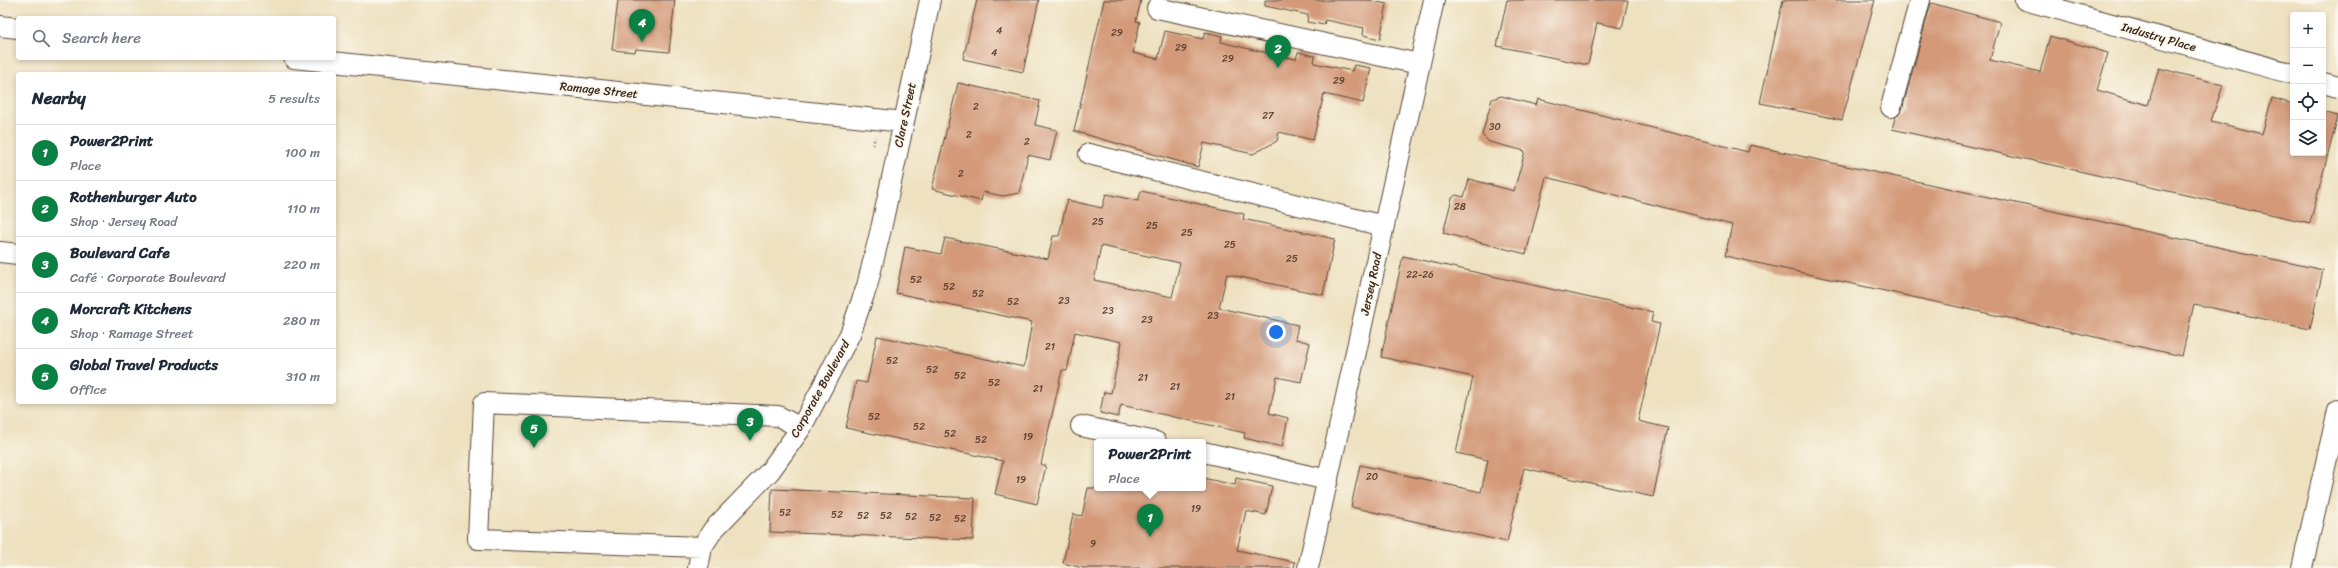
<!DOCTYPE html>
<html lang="en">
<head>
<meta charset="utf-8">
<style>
	body { margin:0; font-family:Sriracha,sans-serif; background:#f2f2f3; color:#1f2937 }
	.controls { position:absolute; right:12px; top:12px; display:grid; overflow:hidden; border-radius:4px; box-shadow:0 2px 6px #0003 }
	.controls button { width:36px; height:36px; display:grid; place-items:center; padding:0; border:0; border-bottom:1px solid #e0e1e3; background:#fff; color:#1f2937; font:20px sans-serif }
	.you { position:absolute; left:1276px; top:332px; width:14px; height:14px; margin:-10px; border:3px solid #fff; border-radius:50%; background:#1a73e8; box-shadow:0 0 0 6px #1a73e833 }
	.badge { display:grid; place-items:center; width:26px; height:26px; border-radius:50%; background:#0b8043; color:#fff; font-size:13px; font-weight:700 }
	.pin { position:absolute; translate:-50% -33px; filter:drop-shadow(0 1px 2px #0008) }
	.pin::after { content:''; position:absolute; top:21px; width:14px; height:12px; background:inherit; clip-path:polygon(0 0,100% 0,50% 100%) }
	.popup { position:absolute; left:1094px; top:439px; width:112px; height:52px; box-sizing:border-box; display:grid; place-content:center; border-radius:4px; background:#fff; filter:drop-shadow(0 1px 3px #0005); font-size:13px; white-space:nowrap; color:#747a83 }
	.popup b { font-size:15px; color:#1f2937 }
	.popup::after { content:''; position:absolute; left:50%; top:100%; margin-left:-8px; border:8px solid transparent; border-top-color:#fff }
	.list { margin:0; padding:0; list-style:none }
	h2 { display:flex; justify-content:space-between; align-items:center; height:52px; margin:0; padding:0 16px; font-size:17px }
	h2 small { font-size:13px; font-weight:400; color:#747a83 }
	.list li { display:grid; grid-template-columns:26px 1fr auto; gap:12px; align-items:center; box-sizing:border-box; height:56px; padding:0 16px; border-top:1px solid #e0e1e3 }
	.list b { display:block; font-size:15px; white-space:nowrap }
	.list p { margin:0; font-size:13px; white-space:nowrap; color:#747a83 }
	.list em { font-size:13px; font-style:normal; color:#747a83 }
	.icon { flex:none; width:22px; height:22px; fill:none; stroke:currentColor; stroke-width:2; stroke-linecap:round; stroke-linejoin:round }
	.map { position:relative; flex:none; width:2338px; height:568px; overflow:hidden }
	.search { position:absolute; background:#fff; box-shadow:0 2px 6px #0003; left:16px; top:16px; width:320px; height:44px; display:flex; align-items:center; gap:10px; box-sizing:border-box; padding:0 14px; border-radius:4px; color:#747a83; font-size:15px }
	.panel { position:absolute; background:#fff; box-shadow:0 2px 6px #0003; left:16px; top:72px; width:320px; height:332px; border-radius:4px }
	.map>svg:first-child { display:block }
</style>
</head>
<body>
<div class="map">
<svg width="2338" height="568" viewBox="0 0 2338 568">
	<rect width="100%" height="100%" fill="#fbf7ec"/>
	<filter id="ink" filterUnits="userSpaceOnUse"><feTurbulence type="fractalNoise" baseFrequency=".025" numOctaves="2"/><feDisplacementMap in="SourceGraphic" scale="8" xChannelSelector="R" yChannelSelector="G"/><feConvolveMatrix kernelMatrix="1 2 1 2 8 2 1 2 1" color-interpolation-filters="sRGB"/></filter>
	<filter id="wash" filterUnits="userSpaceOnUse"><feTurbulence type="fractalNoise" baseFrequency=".012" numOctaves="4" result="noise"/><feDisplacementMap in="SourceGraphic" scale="16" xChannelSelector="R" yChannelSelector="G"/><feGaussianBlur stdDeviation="0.9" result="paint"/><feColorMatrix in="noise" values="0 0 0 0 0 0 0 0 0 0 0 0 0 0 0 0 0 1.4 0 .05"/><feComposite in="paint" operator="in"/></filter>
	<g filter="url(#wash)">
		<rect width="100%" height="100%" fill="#eee1c0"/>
		<g id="blocks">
			<path fill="#d39978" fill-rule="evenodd" d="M 618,0 L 675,0 L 669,52 L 636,49 L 635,52 L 612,50 Z
				M 977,0 L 1039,0 L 1023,72 L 963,59 Z
				M 1104,0 L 1141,0 L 1136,21 L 1140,22 L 1133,53 L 1158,59 L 1165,31 L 1203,39 L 1205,32 L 1222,36 L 1221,42 L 1258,51 L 1296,59 L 1298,52 L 1315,56 L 1314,63 L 1352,71 L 1354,65 L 1371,68 L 1363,103 L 1324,94 L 1313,140 L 1279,132 L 1277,141 L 1253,154 L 1204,143 L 1198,167 L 1074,131 Z
				M 1265,0 L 1368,0 L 1387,4 L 1380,39 L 1363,35 L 1364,28 L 1325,20 L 1324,25 L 1307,22 L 1308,15 L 1265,6 Z
				M 1507,0 L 1628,0 L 1622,28 L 1597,23 L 1588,65 L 1497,46 Z
				M 1783,0 L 1875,0 L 1842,120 L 1760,103 Z
				M 1931,3 L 2000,22 L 1990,60 L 2040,72 L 2050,36 L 2108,53 L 2097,90 L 2148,105 L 2159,68 L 2223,85 L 2211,121 L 2262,134 L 2272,98 L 2293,104 L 2293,153 L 2323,153 L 2323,112 L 2338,116 L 2310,223 L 1892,129 L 1895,118 L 1902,110 Z
				M 958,83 L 1040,101 L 1035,125 L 1057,130 L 1050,160 L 1028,155 L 1019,193 L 1003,196 L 983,192 L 981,201 L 932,189 Z
				M 1501,96 L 1536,105 L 1538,99 L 1748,152 L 1750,145 L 2323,270 L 2310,329 L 2194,304 L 2182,356 L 1725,256 L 1732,225 L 1546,177 L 1526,254 L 1443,233 L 1452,198 L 1456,195 L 1464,197 L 1469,179 L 1514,191 L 1525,151 L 1489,142 L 1482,135 L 1492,99 Z
				M 1141,191 L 1244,214 L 1243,219 L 1335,239 L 1323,295 L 1227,274 L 1219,308 L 1298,325 L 1295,339 L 1310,343 L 1301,382 L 1277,377 L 1269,413 L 1288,418 L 1282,447 L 1244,438 L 1245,433 L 1121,405 L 1118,417 L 1100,413 L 1104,392 L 1111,393 L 1122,342 L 1075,332 L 1067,371 L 1062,370 L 1041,464 L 1046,466 L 1037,504 L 995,494 L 1003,461 L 846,428 L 856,381 L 867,383 L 877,336 L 1024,367 L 1032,322 L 896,293 L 905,247 L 941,254 L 945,238 L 1048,259 L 1053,236 L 1059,236 L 1067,200 L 1102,208 L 1106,194 L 1138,201 ZM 1101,246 L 1180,263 L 1172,297 L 1094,280 Z
				M 1403,256 L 1653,312 L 1651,322 L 1660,324 L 1638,421 L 1668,428 L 1653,497 L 1524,468 L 1507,542 L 1351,507 L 1360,465 L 1481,492 L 1488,460 L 1456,453 L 1473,377 L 1381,357 Z
				M 1203,478 L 1235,485 L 1236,478 L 1272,486 L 1266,515 L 1246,511 L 1237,550 L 1295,562 L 1294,568 L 1083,568 L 1063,563 L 1073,514 L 1082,516 L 1088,488 L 1203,488 Z
				M 772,489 L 975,498 L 973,540 L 770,532 Z"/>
		</g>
	</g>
	<g filter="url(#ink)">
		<use href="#blocks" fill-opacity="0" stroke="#564536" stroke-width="1"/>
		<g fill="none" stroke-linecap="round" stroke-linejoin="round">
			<g stroke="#564536" stroke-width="22">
				<path id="minor" d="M 2025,0 L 2293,74
					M 1157,8 L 1419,64
					M 0,26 L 18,28
					M 294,58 L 904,122
					M 2323,83 L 2338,87
					M 1891,107 L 1920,0
					M 1089,154 L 1384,226
					M 0,252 L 18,254
					M 1081,426 L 1156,442
					M 1203,452 L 1328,480
					M 702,547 L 478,539 L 484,403 L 778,416 L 801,428
					M 698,568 L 702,547 L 713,530 L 770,471 L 801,428 L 850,334 L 867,286 L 881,229 L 930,0
					M 1308,568 L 1434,0
					M 2302,568 L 2338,410"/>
			</g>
			<path stroke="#564536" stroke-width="2.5" stroke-dasharray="1 3" stroke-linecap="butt" d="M 873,145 L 875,137"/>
			<use href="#minor" stroke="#fff" stroke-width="20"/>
		</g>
	</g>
	<g text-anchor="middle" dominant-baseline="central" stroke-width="4" stroke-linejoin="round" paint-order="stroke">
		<g font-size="10" fill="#614634">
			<text x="999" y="31">4</text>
			<text x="1117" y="33">29</text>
			<text x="1181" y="48">29</text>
			<text x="994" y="53">4</text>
			<text x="1228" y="59">29</text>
			<text x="1339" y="81">29</text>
			<text x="976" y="107">2</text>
			<text x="1268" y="116">27</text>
			<text x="1495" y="127">30</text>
			<text x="969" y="135">2</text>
			<text x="1027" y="142">2</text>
			<text x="961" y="174">2</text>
			<text x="1460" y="207">28</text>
			<text x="1098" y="222">25</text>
			<text x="1152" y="226">25</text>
			<text x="1187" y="233">25</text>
			<text x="1230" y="245">25</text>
			<text x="1292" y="259">25</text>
			<text x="1420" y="275">22-26</text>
			<text x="916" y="280">52</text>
			<text x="949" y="287">52</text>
			<text x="978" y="294">52</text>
			<text x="1064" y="301">23</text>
			<text x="1013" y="302">52</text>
			<text x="1108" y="311">23</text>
			<text x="1213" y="316">23</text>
			<text x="1147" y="320">23</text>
			<text x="1050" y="347">21</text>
			<text x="892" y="361">52</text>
			<text x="932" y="370">52</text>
			<text x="960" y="376">52</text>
			<text x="1143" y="378">21</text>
			<text x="994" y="383">52</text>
			<text x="1175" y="387">21</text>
			<text x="1038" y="389">21</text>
			<text x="1230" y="397">21</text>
			<text x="874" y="417">52</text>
			<text x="919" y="427">52</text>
			<text x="950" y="434">52</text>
			<text x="1028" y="437">19</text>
			<text x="981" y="440">52</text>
			<text x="1372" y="477">20</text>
			<text x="1021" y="480">19</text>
			<text x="1196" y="509">19</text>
			<text x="785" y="513">52</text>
			<text x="837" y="515">52</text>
			<text x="863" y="516">52</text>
			<text x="886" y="516">52</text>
			<text x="911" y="517">52</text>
			<text x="935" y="518">52</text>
			<text x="960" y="519">52</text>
			<text x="1093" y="544">9</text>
		</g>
		<g font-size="12" fill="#3b2a1e" stroke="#fbf7ec">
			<text transform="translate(2159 37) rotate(16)">Industry Place</text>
			<text transform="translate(599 90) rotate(6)">Ramage Street</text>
			<text transform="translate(905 115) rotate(-78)">Clare Street</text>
			<text transform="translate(1371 284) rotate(-78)">Jersey Road</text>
			<text transform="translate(820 389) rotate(-61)">Corporate Boulevard</text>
		</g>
	</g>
</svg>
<div class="controls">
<button>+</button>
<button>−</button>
<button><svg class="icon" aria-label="locate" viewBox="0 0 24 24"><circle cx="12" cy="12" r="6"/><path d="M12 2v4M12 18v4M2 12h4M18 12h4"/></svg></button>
<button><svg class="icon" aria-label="layers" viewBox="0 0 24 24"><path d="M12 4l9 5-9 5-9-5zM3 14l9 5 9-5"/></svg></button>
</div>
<div class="you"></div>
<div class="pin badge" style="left:1150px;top:537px">1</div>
<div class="popup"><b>Power2Print</b>Place</div>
<div class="pin badge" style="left:1278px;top:68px">2</div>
<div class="pin badge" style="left:750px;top:441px">3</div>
<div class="pin badge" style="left:642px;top:42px">4</div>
<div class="pin badge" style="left:534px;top:448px">5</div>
<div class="search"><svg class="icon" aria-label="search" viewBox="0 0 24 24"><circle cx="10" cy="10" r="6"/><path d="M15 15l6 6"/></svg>Search here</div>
<section class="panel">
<h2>Nearby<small>5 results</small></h2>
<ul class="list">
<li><span class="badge">1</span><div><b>Power2Print</b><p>Place</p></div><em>100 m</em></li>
<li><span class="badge">2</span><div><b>Rothenburger Auto</b><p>Shop · Jersey Road</p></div><em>110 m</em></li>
<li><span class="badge">3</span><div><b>Boulevard Cafe</b><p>Café · Corporate Boulevard</p></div><em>220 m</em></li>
<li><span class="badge">4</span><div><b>Morcraft Kitchens</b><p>Shop · Ramage Street</p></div><em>280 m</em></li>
<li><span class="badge">5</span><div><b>Global Travel Products</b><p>Office</p></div><em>310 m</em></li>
</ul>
</section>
</div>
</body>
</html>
